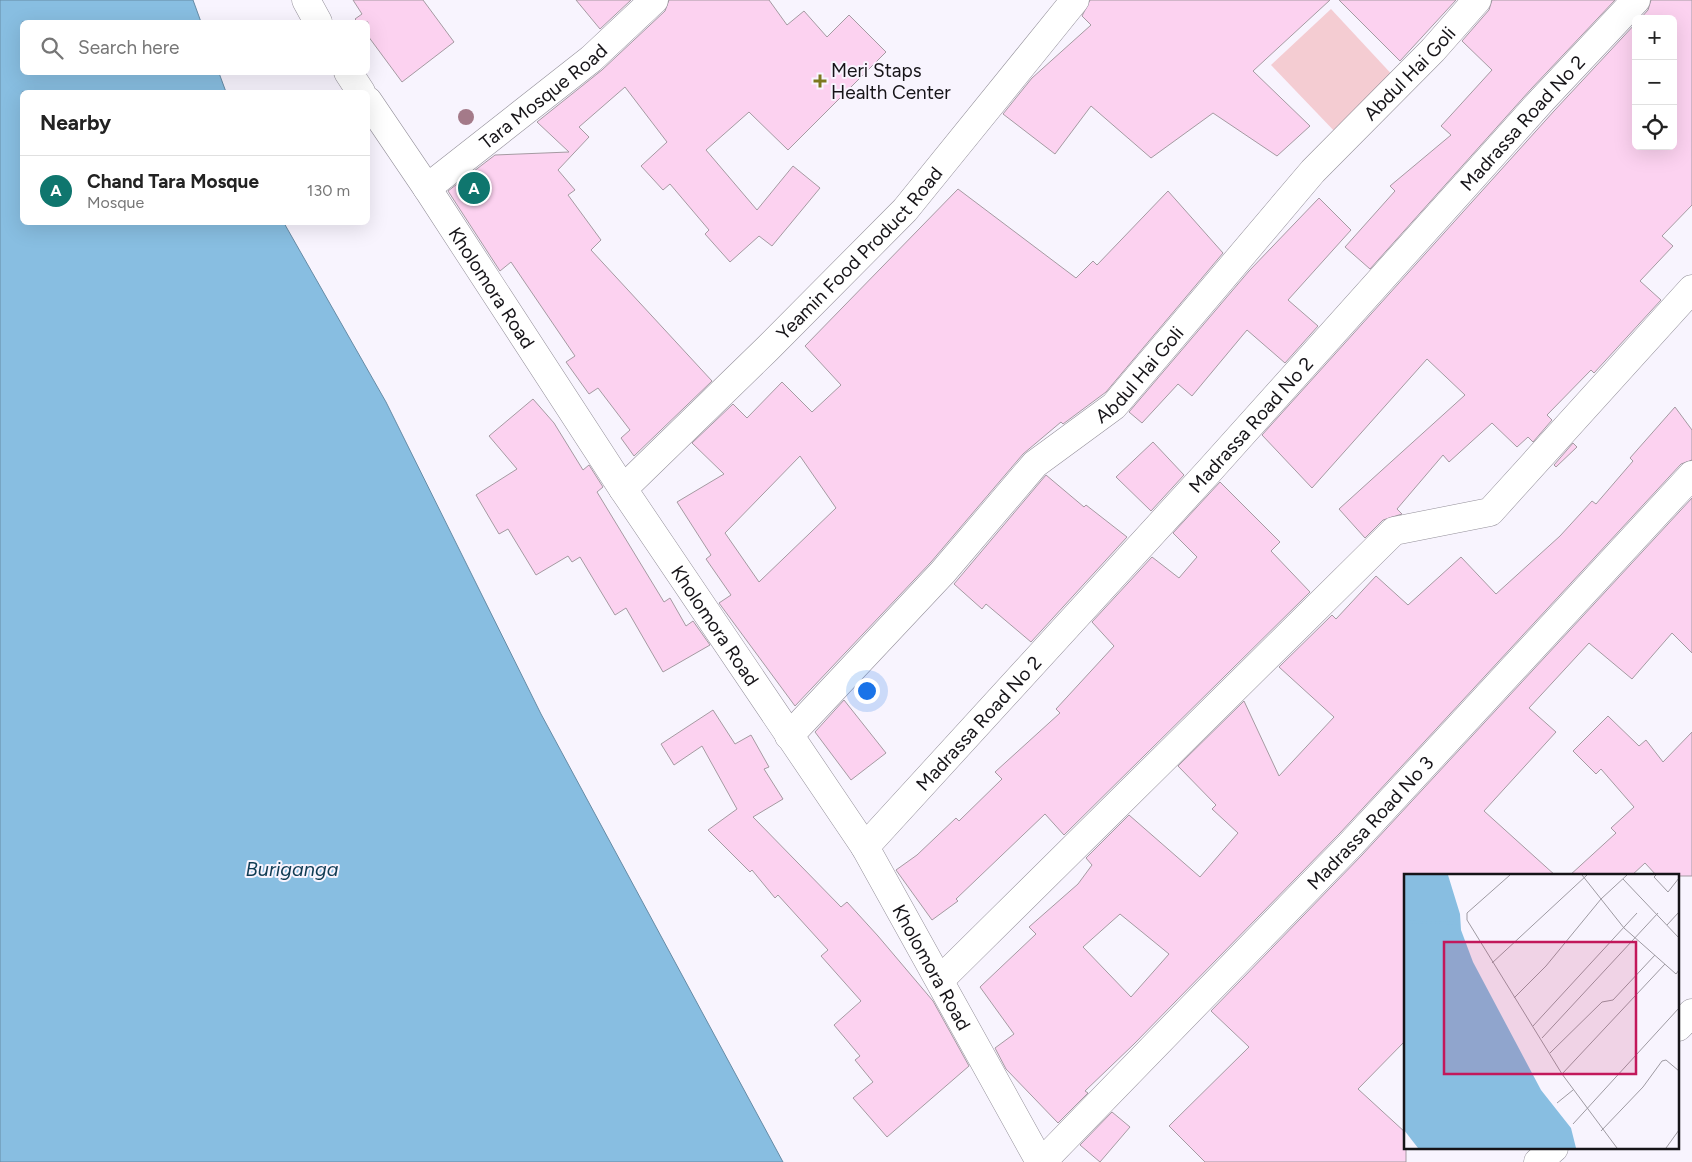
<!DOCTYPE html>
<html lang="en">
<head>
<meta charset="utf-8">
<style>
	body { margin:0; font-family:Figtree,sans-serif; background:#f6f6f6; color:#222 }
	.controls { position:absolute; right:15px; top:15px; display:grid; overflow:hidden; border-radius:8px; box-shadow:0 5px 20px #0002 }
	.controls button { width:45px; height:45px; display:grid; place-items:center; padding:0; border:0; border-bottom:1px solid #e0e0e0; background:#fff; color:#222; font:25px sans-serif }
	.you { position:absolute; left:866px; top:690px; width:18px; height:18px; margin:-12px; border:4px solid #fff; border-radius:50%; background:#1a73e8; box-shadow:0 0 0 8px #1a73e833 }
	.badge { display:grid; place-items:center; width:32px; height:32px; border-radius:50%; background:#0f766e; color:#fff; font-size:16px; font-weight:700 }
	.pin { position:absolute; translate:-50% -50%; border:2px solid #fff; box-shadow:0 1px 5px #0006 }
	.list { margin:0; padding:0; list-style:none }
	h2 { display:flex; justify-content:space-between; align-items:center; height:65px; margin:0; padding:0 20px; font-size:21px }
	h2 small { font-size:16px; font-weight:400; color:#767676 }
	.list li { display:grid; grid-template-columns:32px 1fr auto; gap:15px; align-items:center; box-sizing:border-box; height:70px; padding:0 20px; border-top:1px solid #e0e0e0 }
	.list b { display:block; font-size:19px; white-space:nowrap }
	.list p { margin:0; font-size:16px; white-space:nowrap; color:#767676 }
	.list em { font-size:16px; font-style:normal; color:#767676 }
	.icon { flex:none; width:28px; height:28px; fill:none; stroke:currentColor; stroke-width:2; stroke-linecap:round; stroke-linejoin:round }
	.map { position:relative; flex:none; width:1692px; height:1162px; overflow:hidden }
	.search { position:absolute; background:#fff; box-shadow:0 5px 20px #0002; left:20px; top:20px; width:350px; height:55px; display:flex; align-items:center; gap:12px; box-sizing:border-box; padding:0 18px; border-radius:8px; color:#767676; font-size:19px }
	.panel { position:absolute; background:#fff; box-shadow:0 5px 20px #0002; left:20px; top:90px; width:350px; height:135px; border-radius:8px }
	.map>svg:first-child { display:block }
</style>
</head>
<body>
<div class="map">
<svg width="1692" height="1162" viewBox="0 0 1692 1162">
	<rect width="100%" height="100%" fill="#f8f4fe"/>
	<path fill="#f4ccd2" d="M 1331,9 L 1397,80 L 1339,136 L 1271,65 Z"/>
	<path fill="#88bee1" stroke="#668ba5" d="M 0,0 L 193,0 L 201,22 L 22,22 L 22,72 L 219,73 L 226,92 L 22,92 L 22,222 L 284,223 L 386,402 L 541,714 L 783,1162 L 0,1162 Z"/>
	<path fill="#fcd2f0" stroke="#a59aa2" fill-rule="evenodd" d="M 353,0 L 423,0 L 454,42 L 402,82 L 368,36 L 368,22 L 358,22 L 355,19 L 362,14 Z
		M 576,0 L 631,0 L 600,29 Z
		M 669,0 L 769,0 L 787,25 L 804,11 L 827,37 L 849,15 L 886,52 L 788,150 L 749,112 L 706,150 L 757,210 L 793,166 L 820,188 L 772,246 L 759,236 L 730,262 L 705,234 L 709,230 L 670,184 L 663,190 L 641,166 L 667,142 L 625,87 L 579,127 L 589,137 L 558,170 L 575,190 L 568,195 L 601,240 L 591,250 L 712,381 L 634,456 L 621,438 L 630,430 L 598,388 L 589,394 L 566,362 L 575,356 L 511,262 L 500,271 L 448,191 L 495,155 L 569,152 L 537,122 L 602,70 L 665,11 Z
		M 1090,0 L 1330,0 L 1253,71 L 1310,126 L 1277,156 L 1213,113 L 1151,158 L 1091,106 L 1055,154 L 1003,114 L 1032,78 L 1091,25 L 1082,16 Z
		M 1339,0 L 1456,0 L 1400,61 Z
		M 1492,0 L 1615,0 L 1531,89 L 1370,269 L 1345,247 L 1395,191 L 1390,186 L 1451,135 L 1441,126 L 1492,70 L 1462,41 L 1489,10 Z
		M 1651,0 L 1692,0 L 1692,205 L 1662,236 L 1673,246 L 1640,281 L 1661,300 L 1594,373 L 1591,370 L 1547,415 L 1552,420 L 1533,442 L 1528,437 L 1517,447 L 1492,423 L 1449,462 L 1443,455 L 1397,509 L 1402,514 L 1383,520 L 1365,538 L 1339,509 L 1465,395 L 1427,359 L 1312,488 L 1262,435 L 1554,111 L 1636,23 L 1636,146 L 1673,146 L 1673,19 L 1640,19 L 1648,10 Z
		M 958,189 L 1076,278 L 1093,261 L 1097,265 L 1168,191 L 1223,253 L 1106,392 L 1063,424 L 1061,422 L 1023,454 L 931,562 L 795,706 L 719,603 L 731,595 L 706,559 L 711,555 L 677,502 L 724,474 L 692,443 L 733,404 L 747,418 L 782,382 L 812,412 L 841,385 L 805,346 ZM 800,456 L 836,508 L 759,582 L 725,533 Z
		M 1319,198 L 1351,230 L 1288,300 L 1318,326 L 1285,363 L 1247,330 L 1192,396 L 1178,384 L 1142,423 L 1129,412 L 1249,271 Z
		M 533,399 L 554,423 L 583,470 L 589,465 L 603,487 L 597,492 L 664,602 L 670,598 L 686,626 L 693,621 L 710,645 L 663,672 L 626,608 L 615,615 L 580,557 L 572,562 L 568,556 L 536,575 L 508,529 L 499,534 L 476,495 L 517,469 L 489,436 Z
		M 1675,407 L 1692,430 L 1692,460 L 1681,464 L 1340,833 L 1134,1044 L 1085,1091 L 1088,1093 L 1058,1123 L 1006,1069 L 995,1048 L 1014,1034 L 980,987 L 1036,934 L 1029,927 L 1078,884 L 1092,865 L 1086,858 L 1129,815 L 1200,877 L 1238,833 L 1212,809 L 1216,805 L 1178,766 L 1244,701 L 1279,776 L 1334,717 L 1279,667 L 1332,615 L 1336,619 L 1376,576 L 1408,605 L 1461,557 L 1496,594 L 1560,536 L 1592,501 L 1596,504 L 1633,461 L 1630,458 ZM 1120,914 L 1169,954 L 1131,997 L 1083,947 Z
		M 1153,442 L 1184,475 L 1151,511 L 1116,477 Z
		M 1573,443 L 1577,447 L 1556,467 L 1554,465 Z
		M 1046,475 L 1084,507 L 1086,505 L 1127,537 L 1031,642 L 986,604 L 982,609 L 954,584 Z
		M 1220,482 L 1280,542 L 1271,551 L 1310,592 L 1064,835 L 1045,814 L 956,899 L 958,901 L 932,920 L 896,870 L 917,855 L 956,818 L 959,821 L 1002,779 L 995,772 L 1060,713 L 1056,709 L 1114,646 L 1092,622 L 1152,557 L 1179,578 L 1197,557 L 1173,533 Z
		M 1692,498 L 1692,653 L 1672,633 L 1632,679 L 1589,643 L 1529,708 L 1556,732 L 1484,811 L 1556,876 L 1406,876 L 1406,1040 L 1358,1089 L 1406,1133 L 1406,1162 L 1205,1162 L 1169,1126 L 1249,1047 L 1211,1011 L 1362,855 Z
		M 844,700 L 886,753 L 851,780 L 815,732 Z
		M 713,710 L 735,744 L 751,735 L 769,767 L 764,769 L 783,799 L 753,817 L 841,907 L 847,902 L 878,936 L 933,1001 L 969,1066 L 887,1137 L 853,1098 L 873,1082 L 855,1060 L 860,1056 L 834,1025 L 861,1001 L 821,956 L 828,950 L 778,895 L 775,898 L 752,870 L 750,872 L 708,830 L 737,809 L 702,746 L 674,765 L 661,744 Z
		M 1608,716 L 1639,746 L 1646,740 L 1663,762 L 1692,732 L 1692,876 L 1657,876 L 1645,863 L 1631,876 L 1569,876 L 1616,833 L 1611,828 L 1634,807 L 1601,769 L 1596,774 L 1573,751 Z
		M 1112,1112 L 1130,1127 L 1100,1162 L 1080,1145 Z"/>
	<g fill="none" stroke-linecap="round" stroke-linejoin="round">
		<g stroke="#94909a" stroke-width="29">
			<g id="street">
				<path id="s1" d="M 427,188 L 591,59 L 654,0"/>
				<path id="s2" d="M 623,489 L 767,349 L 905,210 L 1075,0"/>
				<path id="s3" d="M 789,736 L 943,572 L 1035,464 L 1114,406 L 1313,171 L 1433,50 L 1477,0"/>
				<path id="s4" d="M 865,847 L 1210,470 L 1542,100 L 1636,0"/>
				<path d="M 940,980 L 1394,531 L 1490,512 L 1692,289"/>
				<path d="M 1678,1027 L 1692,1013"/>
				<path id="s5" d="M 1042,1162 L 1351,844 L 1692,475"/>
				<path d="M 1538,1162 L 1554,1148"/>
			</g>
		</g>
		<g stroke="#94909a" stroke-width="29">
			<g id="secondary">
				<path d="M 306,0 L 318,22"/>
				<path d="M 348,72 L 361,92"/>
				<path id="s6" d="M 368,101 L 427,188 L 623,489 L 865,847 L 1040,1162"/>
			</g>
		</g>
		<use href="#street" stroke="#fff" stroke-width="28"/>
		<use href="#secondary" stroke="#fff" stroke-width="28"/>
	</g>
	<circle fill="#a47a89" cx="466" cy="117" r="8"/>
	<path fill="#7c791f" stroke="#f8f4fe" stroke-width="2" d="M817.5 73.5h5v5h5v5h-5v5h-5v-5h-5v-5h5z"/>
	<g text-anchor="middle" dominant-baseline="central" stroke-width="4" stroke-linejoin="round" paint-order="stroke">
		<g font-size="19" fill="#161418" stroke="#f8f4fe" text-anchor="start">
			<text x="831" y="70">Meri Staps<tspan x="831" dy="22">Health Center</tspan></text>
		</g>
		<g font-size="19" fill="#161418" stroke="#f8f4fe">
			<text stroke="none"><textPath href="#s3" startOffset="910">Abdul Hai Goli</textPath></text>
			<text stroke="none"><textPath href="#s1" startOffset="148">Tara Mosque Road</textPath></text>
			<text stroke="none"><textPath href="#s4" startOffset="978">Madrassa Road No 2</textPath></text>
			<text stroke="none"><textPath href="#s2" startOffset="334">Yeamin Food Product Road</textPath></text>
			<text stroke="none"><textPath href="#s6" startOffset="224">Kholomora Road</textPath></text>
			<text stroke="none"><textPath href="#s3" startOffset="505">Abdul Hai Goli</textPath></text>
			<text stroke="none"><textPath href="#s4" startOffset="572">Madrassa Road No 2</textPath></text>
			<text stroke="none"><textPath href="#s6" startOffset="629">Kholomora Road</textPath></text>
			<text stroke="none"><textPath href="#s4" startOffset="168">Madrassa Road No 2</textPath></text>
			<text stroke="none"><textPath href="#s5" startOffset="472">Madrassa Road No 3</textPath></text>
			<text stroke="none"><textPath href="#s6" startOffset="1034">Kholomora Road</textPath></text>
		</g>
		<g font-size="20" font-style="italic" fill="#0f3b53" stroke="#f8f4fe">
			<text x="292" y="869">Buriganga</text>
		</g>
	</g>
	<g transform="translate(1404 874)">
		<rect width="275" height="275" fill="#f8f4fe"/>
		<path d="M 0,1 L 44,1 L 56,40 L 57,56 L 69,88 L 137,216 L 167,254 L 172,274 L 14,274 L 0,256 Z" fill="#88bee1"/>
		<path fill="none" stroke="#88bee1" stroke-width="2.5" d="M 0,48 L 54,49"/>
		<path fill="none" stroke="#9e9aa2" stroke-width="1" d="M 106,1 L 63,39 L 63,46 L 158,200 L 213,274M 178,1 L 220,54 L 272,100 L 275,96M 252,1 L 250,3 L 264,18 L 275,4M 219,5 L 275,64M 263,51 L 275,38M 88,89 L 183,1M 110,124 L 142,92 L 197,25 L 223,1M 129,152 L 233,39M 138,164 L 254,39M 146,179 L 198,128 L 209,126 L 251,81M 158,200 L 261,90M 153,229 L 169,216M 169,250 L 275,134M 197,257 L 239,213 L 258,187 L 262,186 L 275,197M 262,274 L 275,256"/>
		<path fill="#c2185b" fill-opacity="0.15" stroke="#c2185b" stroke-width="2.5" d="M 40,68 L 232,68 L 232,200 L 40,200 Z"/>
		<rect width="275" height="275" fill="none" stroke="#161418" stroke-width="2.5"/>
	</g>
</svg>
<div class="controls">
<button>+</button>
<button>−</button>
<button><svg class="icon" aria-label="locate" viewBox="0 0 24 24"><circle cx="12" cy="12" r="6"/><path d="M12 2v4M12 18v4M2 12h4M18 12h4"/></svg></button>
</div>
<div class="you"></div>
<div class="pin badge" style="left:474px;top:188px">A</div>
<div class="search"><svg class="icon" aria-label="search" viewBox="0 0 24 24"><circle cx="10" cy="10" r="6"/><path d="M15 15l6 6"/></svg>Search here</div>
<section class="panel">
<h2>Nearby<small></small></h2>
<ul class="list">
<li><span class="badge">A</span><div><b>Chand Tara Mosque</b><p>Mosque</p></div><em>130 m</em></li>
</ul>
</section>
</div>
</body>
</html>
